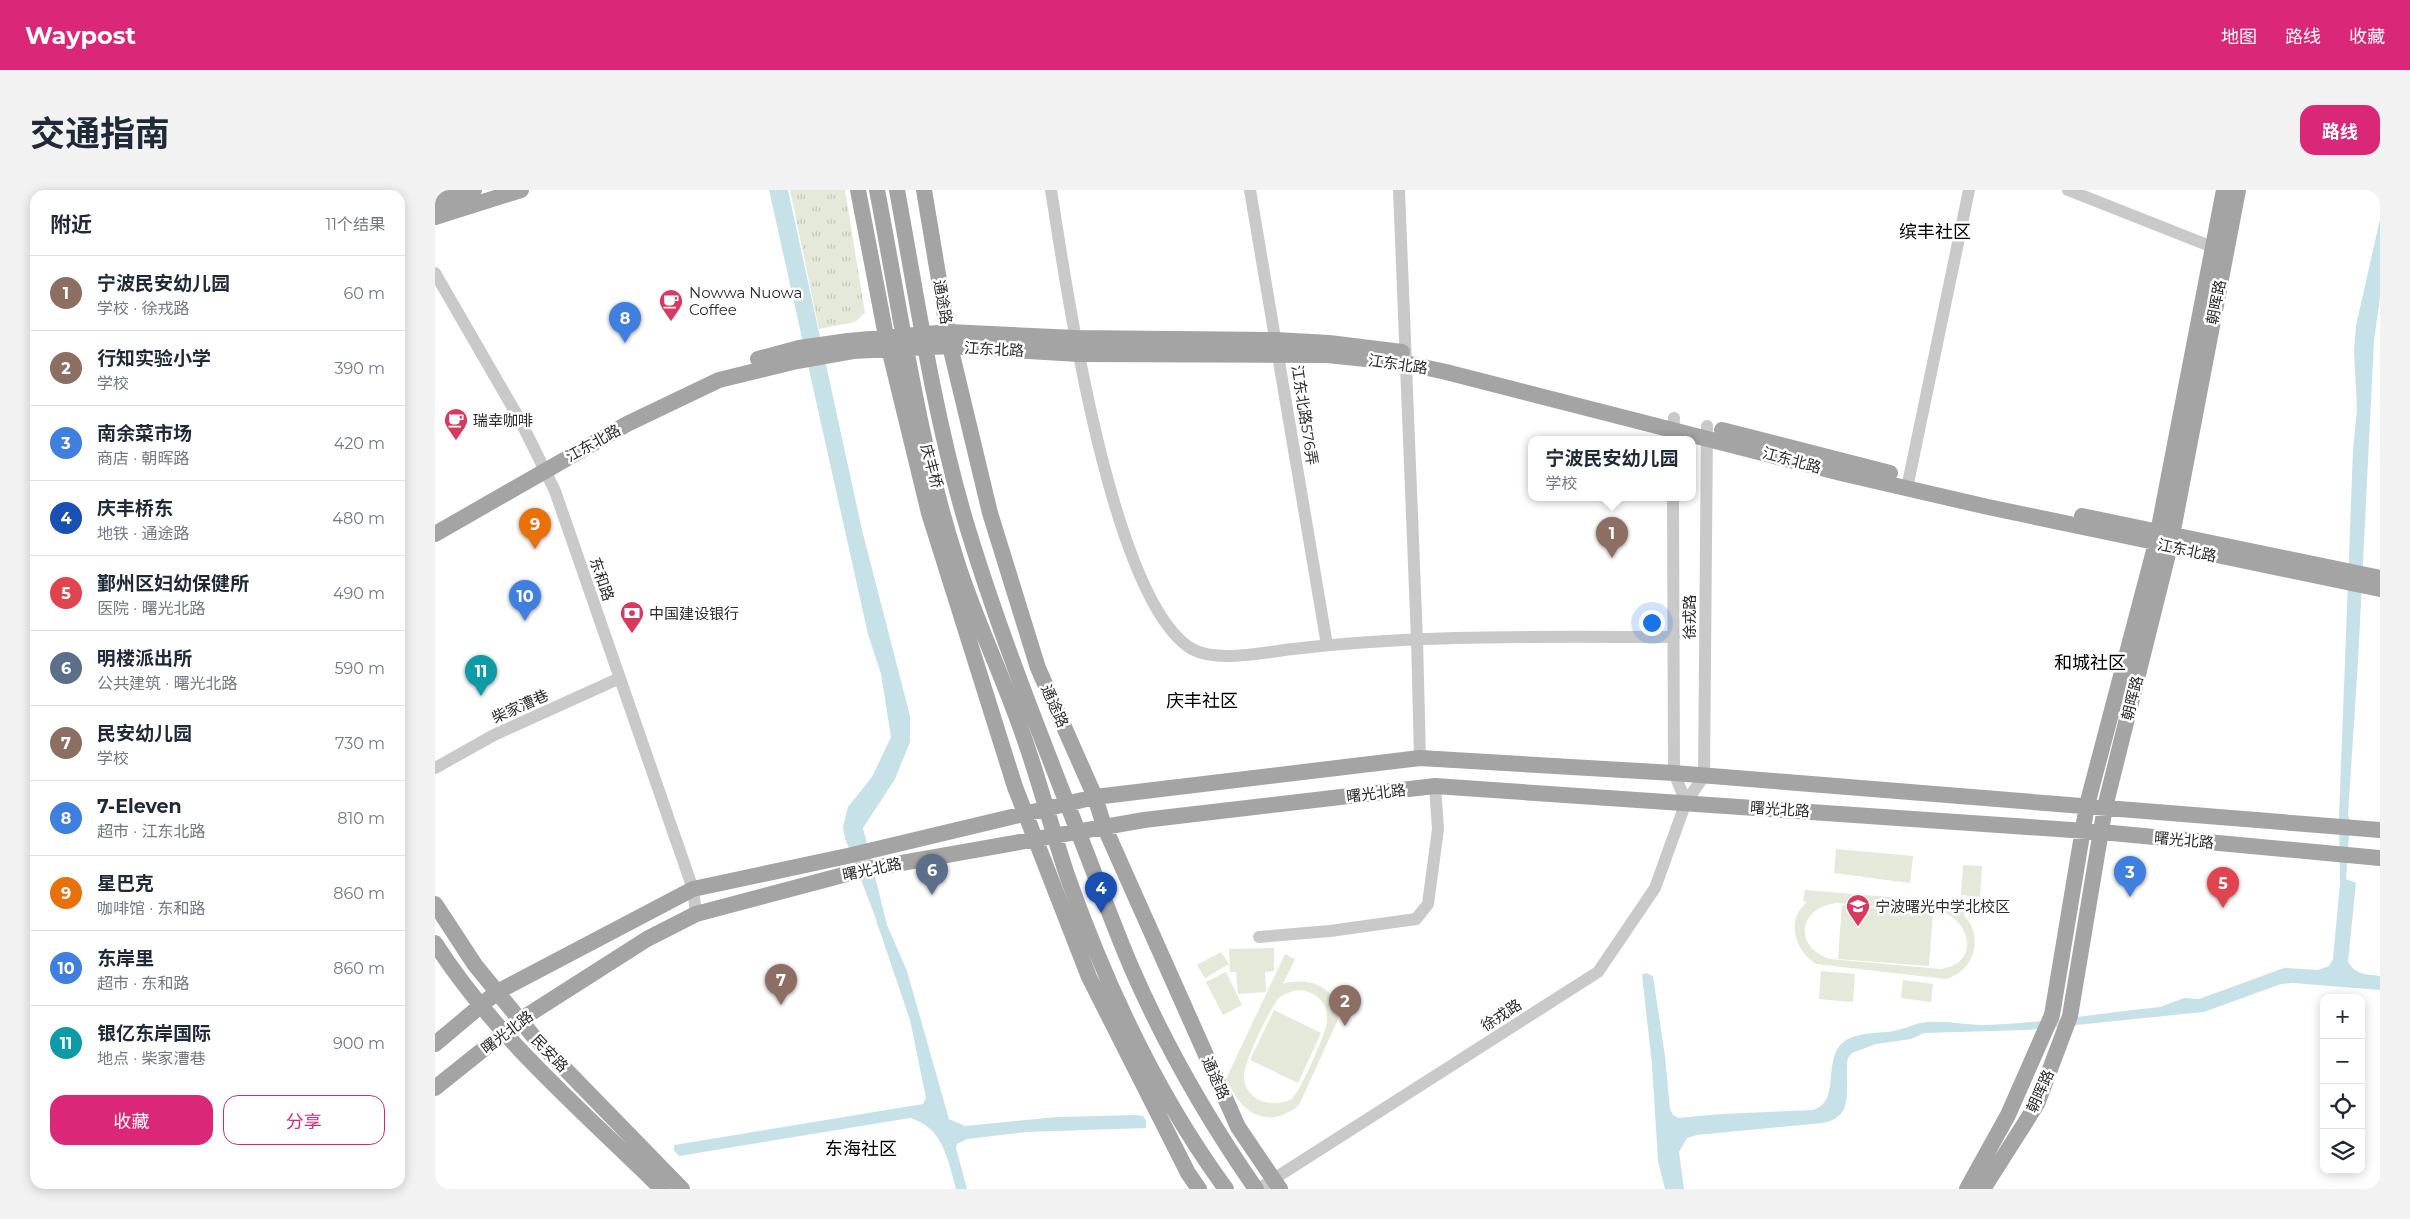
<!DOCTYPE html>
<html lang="zh">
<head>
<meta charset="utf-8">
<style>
	body { margin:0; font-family:Montserrat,"Noto Sans SC",sans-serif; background:#f2f2f3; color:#1f2937 }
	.controls { position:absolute; right:15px; bottom:15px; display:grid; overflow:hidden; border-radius:10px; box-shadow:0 2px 12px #0003 }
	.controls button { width:45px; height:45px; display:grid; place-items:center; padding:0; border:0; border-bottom:1px solid #e0e1e3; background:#fff; color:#1f2937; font:25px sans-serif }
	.you { position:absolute; left:1216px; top:432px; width:18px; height:18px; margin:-12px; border:4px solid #fff; border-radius:50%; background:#1a73e8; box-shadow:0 0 0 8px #1a73e833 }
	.badge { display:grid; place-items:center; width:32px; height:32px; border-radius:50%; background:#db2777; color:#fff; font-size:16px; font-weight:700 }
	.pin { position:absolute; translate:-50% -41px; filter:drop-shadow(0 1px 2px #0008) }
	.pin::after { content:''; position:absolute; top:26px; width:18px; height:15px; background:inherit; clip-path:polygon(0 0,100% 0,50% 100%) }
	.popup { position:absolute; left:1093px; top:246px; width:168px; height:65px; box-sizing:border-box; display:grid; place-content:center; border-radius:10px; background:#fff; filter:drop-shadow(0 1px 4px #0005); font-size:16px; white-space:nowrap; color:#747a83 }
	.popup b { font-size:19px; color:#1f2937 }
	.popup::after { content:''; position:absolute; left:50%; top:100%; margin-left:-10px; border:10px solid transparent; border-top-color:#fff }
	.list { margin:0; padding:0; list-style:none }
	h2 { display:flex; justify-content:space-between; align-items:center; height:65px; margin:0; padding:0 20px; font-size:21px }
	h2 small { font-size:16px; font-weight:400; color:#747a83 }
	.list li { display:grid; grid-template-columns:32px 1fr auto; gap:15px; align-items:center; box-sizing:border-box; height:75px; padding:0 20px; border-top:1px solid #e0e1e3 }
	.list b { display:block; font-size:19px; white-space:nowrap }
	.list p { margin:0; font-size:16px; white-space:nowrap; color:#747a83 }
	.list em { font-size:16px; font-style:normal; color:#747a83 }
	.actions { display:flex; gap:10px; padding:15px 20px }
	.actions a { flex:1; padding:11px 0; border:1px solid #db2777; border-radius:15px; text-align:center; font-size:18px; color:#db2777 }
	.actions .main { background:#db2777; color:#fff }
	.icon { flex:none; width:28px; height:28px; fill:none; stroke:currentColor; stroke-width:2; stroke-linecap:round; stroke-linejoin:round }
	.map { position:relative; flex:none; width:1945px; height:999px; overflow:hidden; border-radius:15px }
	header { display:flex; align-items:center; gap:30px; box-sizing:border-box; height:70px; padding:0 25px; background:#db2777; color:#fff }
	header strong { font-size:24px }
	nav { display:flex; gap:28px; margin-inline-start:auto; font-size:18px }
	.intro { display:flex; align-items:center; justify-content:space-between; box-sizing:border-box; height:120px; padding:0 30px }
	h1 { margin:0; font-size:35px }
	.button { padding:12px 22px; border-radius:15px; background:#db2777; color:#fff; font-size:18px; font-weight:700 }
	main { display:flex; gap:30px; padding:0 30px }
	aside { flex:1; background:#fff; border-radius:15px; box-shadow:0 2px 12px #0003 }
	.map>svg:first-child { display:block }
</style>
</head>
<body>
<header>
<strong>Waypost</strong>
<nav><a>地图</a><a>路线</a><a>收藏</a></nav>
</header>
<div class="intro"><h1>交通指南</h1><a class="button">路线</a></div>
<main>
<aside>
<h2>附近<small>11个结果</small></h2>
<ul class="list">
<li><span class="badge" style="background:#8d6e63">1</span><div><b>宁波民安幼儿园</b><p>学校 · 徐戎路</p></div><em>60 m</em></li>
<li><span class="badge" style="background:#8d6e63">2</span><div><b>行知实验小学</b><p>学校</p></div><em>390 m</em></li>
<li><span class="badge" style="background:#3f7fe0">3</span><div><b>南余菜市场</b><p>商店 · 朝晖路</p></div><em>420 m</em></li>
<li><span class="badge" style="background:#1a4fb4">4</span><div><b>庆丰桥东</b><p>地铁 · 通途路</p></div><em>480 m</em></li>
<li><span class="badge" style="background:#e0444e">5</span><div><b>鄞州区妇幼保健所</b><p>医院 · 曙光北路</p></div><em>490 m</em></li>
<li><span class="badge" style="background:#5c6f8a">6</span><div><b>明楼派出所</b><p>公共建筑 · 曙光北路</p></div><em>590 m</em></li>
<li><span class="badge" style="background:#8d6e63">7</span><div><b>民安幼儿园</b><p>学校</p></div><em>730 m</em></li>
<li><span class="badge" style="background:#3f7fe0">8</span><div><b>7-Eleven</b><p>超市 · 江东北路</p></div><em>810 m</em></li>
<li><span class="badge" style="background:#e8710a">9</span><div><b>星巴克</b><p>咖啡馆 · 东和路</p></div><em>860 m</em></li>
<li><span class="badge" style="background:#3f7fe0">10</span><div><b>东岸里</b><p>超市 · 东和路</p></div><em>860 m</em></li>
<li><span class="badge" style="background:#0f9aa8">11</span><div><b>银亿东岸国际</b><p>地点 · 柴家漕巷</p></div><em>900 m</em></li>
</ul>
<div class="actions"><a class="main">收藏</a><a>分享</a></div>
</aside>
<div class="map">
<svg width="1945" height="999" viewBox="0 0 1945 999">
	<defs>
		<pattern id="grass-tufts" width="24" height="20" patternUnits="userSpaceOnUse" patternTransform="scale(1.25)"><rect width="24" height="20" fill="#e4e9da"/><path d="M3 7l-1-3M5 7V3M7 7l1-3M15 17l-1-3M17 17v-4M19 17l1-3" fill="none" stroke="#c4c8bb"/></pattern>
	</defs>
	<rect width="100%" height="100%" fill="#fff"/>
	<path fill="url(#grass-tufts)" d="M 355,0 L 410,0 L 430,123 L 420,132 L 384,139 Z"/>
	<path fill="#e4e9da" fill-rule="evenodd" d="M 1401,659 L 1478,666 L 1475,693 L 1399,683 Z
		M 1528,675 L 1547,676 L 1545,707 L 1526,705 Z
		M 1370,700 L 1539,714 L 1537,725 L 1528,724 C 1549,746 1541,780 1511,789 L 1381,774 C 1360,761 1350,730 1372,712 L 1368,711 ZM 1402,713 L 1509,722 C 1539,736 1542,775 1505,779 L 1395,769 C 1357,756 1364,717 1402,713 Z
		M 1407,715 L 1498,722 L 1494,776 L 1403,769 Z
		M 839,758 L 839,781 L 830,782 L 831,802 L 803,804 L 801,782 L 795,782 L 794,759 Z
		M 786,762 L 794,774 L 770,788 L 762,775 Z
		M 850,764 L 860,769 L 848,794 C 871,787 901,795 902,823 L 905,825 L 864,915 C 858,921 848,925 840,927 C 814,930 801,909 791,889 ZM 865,800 C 885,802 896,818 891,837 C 887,850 866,902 856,909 C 849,914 835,914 826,911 C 817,907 810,899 809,888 C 807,876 835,817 844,808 C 850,803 857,801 865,800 Z
		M 1386,781 L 1420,784 L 1418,812 L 1384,809 Z
		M 791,782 L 807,815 L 788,825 L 771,792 Z
		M 1468,790 L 1498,794 L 1496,812 L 1466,808 Z
		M 839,820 L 886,843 L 863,893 L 815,870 Z"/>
	<path fill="#c7e1e8" d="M 334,0 L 353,0 L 427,340 L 475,526 L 475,552 L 460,589 L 428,638 L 452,735 L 472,781 L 514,929 L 530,936 L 622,927 L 702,925 L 708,926 L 711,930 L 711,938 L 591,942 L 532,949 L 522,954 L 521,958 L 532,999 L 521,999 C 513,970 508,937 475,928 L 244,966 L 239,960 L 239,955 L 488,914 L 491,908 L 475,830 L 438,721 L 410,648 L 408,637 L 413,617 L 437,587 L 456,547 L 446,484 L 433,444 Z
		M 1945,29 L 1945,107 L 1939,151 L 1923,472 L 1913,625 L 1915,631 L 1911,689 L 1921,693 L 1913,772 C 1921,785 1931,784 1945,786 L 1945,800 L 1858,793 L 1846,794 L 1769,822 L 1591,840 L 1489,843 L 1476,849 L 1441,854 L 1417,863 L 1413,868 C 1408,893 1423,928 1387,933 L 1262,945 L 1252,948 L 1244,962 L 1249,999 L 1230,999 L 1223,971 L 1217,874 L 1207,785 L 1211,783 L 1218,786 L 1230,866 L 1235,919 L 1238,925 L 1244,928 L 1286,924 L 1378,920 C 1408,911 1385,867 1411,850 C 1423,843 1440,843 1452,842 C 1464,841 1474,836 1485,833 C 1506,829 1529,835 1550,835 C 1608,833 1667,823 1725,817 L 1749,808 L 1764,809 L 1849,778 L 1883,780 L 1894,776 L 1898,769 L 1905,693 L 1904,628 L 1918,260 L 1922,219 L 1919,161 L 1921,136 Z"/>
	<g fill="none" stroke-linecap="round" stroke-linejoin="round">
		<path stroke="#c9c9c9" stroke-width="12" d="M 616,0 C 631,95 676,411 757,459 C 782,473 831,462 858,459 C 984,444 1112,447 1239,447
			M 815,0 L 892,455
			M 964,0 L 982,450 L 985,568
			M 1633,0 L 1785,60
			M 0,83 L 85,230 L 120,301 L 258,699 L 261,724
			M 1238,249 L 1239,228
			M 1472,298 L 1534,0
			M 1238,307 L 1239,583 L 1251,612
			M 0,578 L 59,545 L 185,488
			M 824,747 L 895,741 L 981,729 L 993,714 L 1003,639 L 1000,596
			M 823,999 L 1163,782 L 1220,698 L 1251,612 L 1269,586 L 1272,236"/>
		<path stroke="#a4a4a4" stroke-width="16" d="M 423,0 L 451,146 L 494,323 L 580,597 L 654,787 L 753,983 L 764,999
			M 442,0 C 466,124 483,251 522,372 C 540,429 567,484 587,542 C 604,589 616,637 632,685 C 671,795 722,905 791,999
			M 462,0 C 482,109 498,219 529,326 C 561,434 603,539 644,644 C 662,689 678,735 697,779 C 731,857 773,930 821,999
			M 489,0 L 515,156 L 555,323 L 603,478 L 660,607 L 669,636 L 803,937 L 845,999
			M 0,11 L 39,0
			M 0,27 L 86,0
			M 323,169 L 364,158 L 413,151 L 514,142 L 640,148 L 841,150 L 894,153 L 967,162
			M 1287,240 L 1455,283
			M 1647,326 L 1945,388
			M 0,344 L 192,234 L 284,190 L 362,171 L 418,161 L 515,156 L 643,164 L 892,165 L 970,173 L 1011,182 L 1410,284 L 1553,317 L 1945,399
			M 0,714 L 40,775 L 99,847 L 247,999
			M 0,753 C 60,847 148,921 227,999
			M 0,854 L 62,802 L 258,699 L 417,665 L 660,607 L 985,568 L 1239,583 L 1945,640
			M 0,898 L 85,830 L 212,749 L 261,724 L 427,680 L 709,630 L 1000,596 L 1666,642 L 1945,668
			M 1532,999 L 1573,925 L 1617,825 L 1652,615 L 1721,353 L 1789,0
			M 1548,999 L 1602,914 L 1635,826 L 1670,617 L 1735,356 L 1803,0"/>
	</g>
	<defs>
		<g id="cafe-pin" transform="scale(1.25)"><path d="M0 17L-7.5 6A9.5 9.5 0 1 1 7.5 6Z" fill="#d9385f" stroke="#fff"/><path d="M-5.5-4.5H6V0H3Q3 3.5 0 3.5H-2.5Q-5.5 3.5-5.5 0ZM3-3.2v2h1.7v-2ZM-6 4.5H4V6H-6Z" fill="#fff"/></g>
		<g id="bank-pin" transform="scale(1.25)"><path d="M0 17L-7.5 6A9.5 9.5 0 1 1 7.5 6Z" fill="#d9385f" stroke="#fff"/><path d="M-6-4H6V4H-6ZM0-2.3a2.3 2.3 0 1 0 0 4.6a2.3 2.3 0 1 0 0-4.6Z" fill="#fff"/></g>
		<g id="school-pin" transform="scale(1.25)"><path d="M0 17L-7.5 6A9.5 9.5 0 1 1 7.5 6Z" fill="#d9385f" stroke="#fff"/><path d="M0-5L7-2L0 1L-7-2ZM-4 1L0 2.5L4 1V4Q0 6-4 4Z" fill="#fff"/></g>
	</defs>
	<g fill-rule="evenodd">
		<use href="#cafe-pin" x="236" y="111"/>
		<use href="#cafe-pin" x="21" y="230"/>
		<use href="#bank-pin" x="197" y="423"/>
		<use href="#school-pin" x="1423" y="716"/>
	</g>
	<g text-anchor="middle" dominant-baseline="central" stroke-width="5" stroke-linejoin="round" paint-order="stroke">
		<g font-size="15" fill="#2c2c2c" stroke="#fff" text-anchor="start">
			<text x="254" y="102">Nowwa Nuowa<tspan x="254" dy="17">Coffee</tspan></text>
			<text x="38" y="230">瑞幸咖啡</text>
			<text x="214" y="423">中国建设银行</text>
			<text x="1440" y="716">宁波曙光中学北校区</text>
		</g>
		<g font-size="15" fill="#2c2c2c" stroke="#fff">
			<text transform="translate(508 112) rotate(80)">通途路</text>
			<text transform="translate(1781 112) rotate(-79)">朝晖路</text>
			<text transform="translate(559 159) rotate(3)">江东北路</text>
			<text transform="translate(963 174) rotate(8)">江东北路</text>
			<text transform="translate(870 225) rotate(81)">江东北路576弄</text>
			<text transform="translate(158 253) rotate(-29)">江东北路</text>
			<text transform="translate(1357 270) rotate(15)">江东北路</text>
			<text transform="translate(497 276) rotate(75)">庆丰桥</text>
			<text transform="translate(1752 360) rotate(12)">江东北路</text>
			<text transform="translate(167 389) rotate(71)">东和路</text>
			<text transform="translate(1254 427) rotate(-90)">徐戎路</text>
			<text transform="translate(1697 508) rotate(-76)">朝晖路</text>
			<text transform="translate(85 516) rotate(-24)">柴家漕巷</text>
			<text transform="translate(620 516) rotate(66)">通途路</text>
			<text transform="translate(941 603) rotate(-7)">曙光北路</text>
			<text transform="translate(1345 619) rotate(4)">曙光北路</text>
			<text transform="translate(1749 650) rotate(5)">曙光北路</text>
			<text transform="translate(437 679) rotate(-12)">曙光北路</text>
			<text transform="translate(1066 825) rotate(-33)">徐戎路</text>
			<text transform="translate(72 842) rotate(-37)">曙光北路</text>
			<text transform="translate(115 863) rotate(46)">民安路</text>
			<text transform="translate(781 888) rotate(66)">通途路</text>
			<text transform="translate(1605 901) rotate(-66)">朝晖路</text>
		</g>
		<g font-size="18" fill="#000" stroke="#fff">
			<text x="1500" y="42">缤丰社区</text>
			<text x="1655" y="473">和城社区</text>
			<text x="767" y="511">庆丰社区</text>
			<text x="426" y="959">东海社区</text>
		</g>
	</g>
</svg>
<div class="controls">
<button>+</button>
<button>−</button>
<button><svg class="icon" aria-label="locate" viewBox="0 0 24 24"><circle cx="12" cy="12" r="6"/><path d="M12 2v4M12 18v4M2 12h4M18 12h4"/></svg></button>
<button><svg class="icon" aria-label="layers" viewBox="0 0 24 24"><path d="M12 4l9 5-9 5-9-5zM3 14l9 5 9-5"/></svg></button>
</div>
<div class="you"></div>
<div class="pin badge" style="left:1177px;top:368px;background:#8d6e63">1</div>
<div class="popup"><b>宁波民安幼儿园</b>学校</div>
<div class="pin badge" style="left:910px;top:836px;background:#8d6e63">2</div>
<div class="pin badge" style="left:1695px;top:707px;background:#3f7fe0">3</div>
<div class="pin badge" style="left:666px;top:723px;background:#1a4fb4">4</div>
<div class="pin badge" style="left:1788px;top:718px;background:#e0444e">5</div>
<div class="pin badge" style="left:497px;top:705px;background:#5c6f8a">6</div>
<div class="pin badge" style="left:346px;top:815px;background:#8d6e63">7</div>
<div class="pin badge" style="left:190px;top:153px;background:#3f7fe0">8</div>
<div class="pin badge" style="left:100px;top:359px;background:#e8710a">9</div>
<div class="pin badge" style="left:90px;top:431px;background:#3f7fe0">10</div>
<div class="pin badge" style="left:46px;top:506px;background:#0f9aa8">11</div>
</div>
</main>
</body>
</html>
